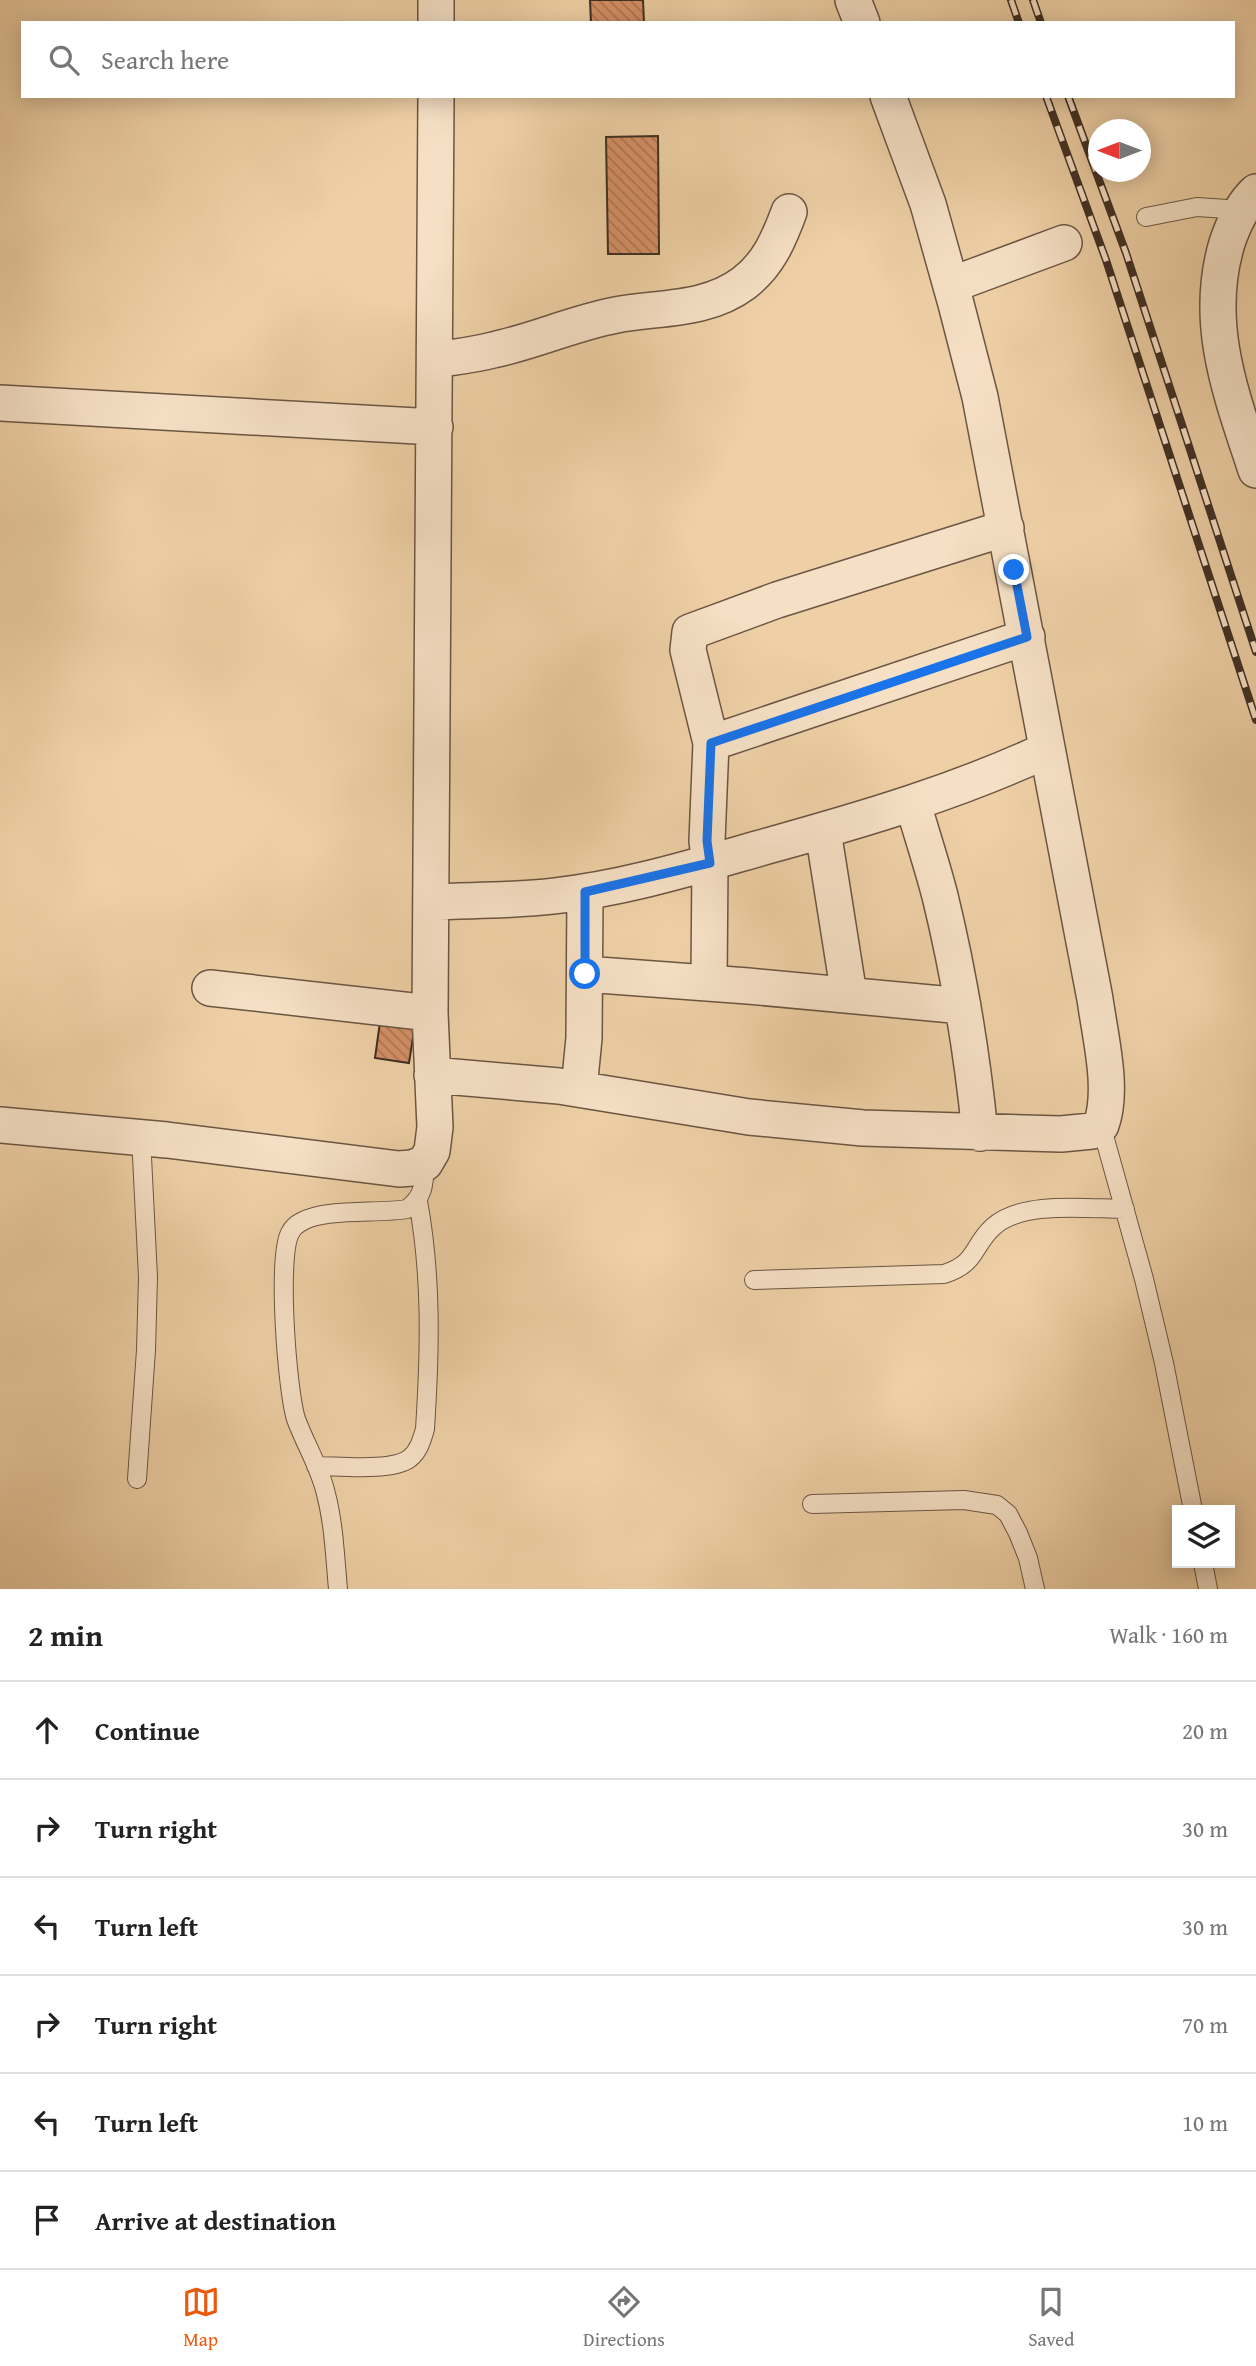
<!DOCTYPE html>
<html lang="en">
<head>
<meta charset="utf-8">
<style>
	body { margin:0; font-family:"Gentium Book Plus",serif; background:#f6f6f6; color:#222 }
	.controls { position:absolute; right:21px; bottom:21px; display:grid; overflow:hidden; border-radius:0px; box-shadow:0 4px 18px #0003 }
	.controls button { width:63px; height:63px; display:grid; place-items:center; padding:0; border:0; border-bottom:2px solid #e0e0e0; background:#fff; color:#222; font:35px sans-serif }
	.compass { position:absolute; left:1088px; top:119px; width:63px; height:63px; border-radius:50%; background:#fff; box-shadow:0 4px 18px #0003; rotate:270deg }
	.stop { position:absolute; width:21px; height:21px; margin:-16px; border:5px solid #1a73e8; border-radius:50%; background:#fff }
	.stop.end { background:#1a73e8; border-color:#fff; box-shadow:0 2px 7px #0008 }
	.list { margin:0; padding:0; list-style:none }
	h2 { display:flex; justify-content:space-between; align-items:center; height:91px; margin:0; padding:0 28px; font-size:30px }
	h2 small { font-size:23px; font-weight:400; color:#767676 }
	.list li { display:grid; grid-template-columns:46px 1fr auto; gap:21px; align-items:center; box-sizing:border-box; height:98px; padding:0 28px; border-top:2px solid #e0e0e0 }
	.list b { display:block; font-size:26px; white-space:nowrap }
	.list em { font-size:23px; font-style:normal; color:#767676 }
	.icon { flex:none; width:38px; height:38px; fill:none; stroke:currentColor; stroke-width:2; stroke-linecap:round; stroke-linejoin:round }
	.map { position:relative; flex:none; width:1256px; height:1589px; overflow:hidden }
	.search { position:absolute; background:#fff; box-shadow:0 4px 18px #0003; left:21px; right:21px; top:21px; height:77px; display:flex; align-items:center; gap:18px; box-sizing:border-box; padding:0 24px; border-radius:0px; color:#767676; font-size:26px }
	.sheet { height:679px; background:#fff }
	nav { display:flex; justify-content:space-around; align-items:center; box-sizing:border-box; height:98px; border-top:2px solid #e0e0e0; background:#fff; font-size:19px; color:#767676 }
	nav a { display:grid; justify-items:center; gap:4px }
	nav .on { color:#ea580c }
	.map>svg:first-child { display:block }
</style>
</head>
<body>
<div class="map">
<svg width="1256" height="1589" viewBox="0 0 1256 1589">
	<defs>
		<pattern id="building-back-hatch" width="6" height="6" patternUnits="userSpaceOnUse" patternTransform="scale(1.75)"><rect width="6" height="6" fill="#d59066"/><path d="M-1 5l2 2M0 0l6 6M5-1l2 2" fill="none" stroke="#ae7654"/></pattern>
	</defs>
	<rect width="100%" height="100%" fill="#efd0a6"/>
	<filter id="stains"><feTurbulence type="fractalNoise" baseFrequency=".00286" numOctaves="4"/><feColorMatrix values="0 0 0 0 .2 0 0 0 0 .09 0 0 0 0 .02 0 0 0 .5 -.17"/></filter>
	<radialGradient id="worn" r=".72"><stop offset=".6" stop-color="#630" stop-opacity="0"/><stop offset="1" stop-color="#630" stop-opacity=".3"/></radialGradient>
	<path fill="url(#building-back-hatch)" stroke="#3f2e22" stroke-width="2" d="M 590,0 L 643,0 L 644,23 L 591,23 Z
		M 658,136 L 659,254 L 608,254 L 606,137 Z
		M 381,1015 L 416,1018 L 409,1063 L 375,1058 Z"/>
	<g fill="none" stroke-linecap="round" stroke-linejoin="round">
		<g stroke="#6b5643" stroke-width="20">
			<path id="lane" d="M 1146,217 L 1197,207 L 1242,210
				M 1101,1125 L 1144,1279 L 1164,1363 L 1193,1510
				M 754,1280 L 944,1274 C 978,1263 972,1246 993,1227 C 1022,1200 1088,1209 1125,1209
				M 316,1466 C 339,1466 393,1472 410,1458 C 419,1451 422,1439 425,1429 C 430,1351 432,1278 418,1201
				M 137,1479 L 146,1350 L 148,1277 L 141,1137
				M 812,1504 L 964,1500 L 997,1505 L 1008,1514 L 1018,1533 L 1028,1558 L 1035,1589
				M 1203,1563 L 1208,1589
				M 338,1589 C 335,1557 334,1525 326,1494 C 320,1467 305,1444 296,1419 C 287,1390 277,1258 290,1233 C 292,1229 297,1224 301,1222 C 325,1208 377,1214 407,1209 C 424,1197 424,1184 425,1163"/>
		</g>
		<g stroke="#6b5643" stroke-width="38">
			<path id="street" d="M 436,0 L 436,23
				M 853,0 L 862,23
				M 1256,192 C 1242,205 1233,225 1227,243 C 1203,323 1231,394 1256,470
				M 951,285 L 1064,243
				M 435,360 C 454,357 474,355 493,350 C 535,341 574,323 616,315 C 659,307 707,311 744,283 C 768,265 779,239 789,212
				M 0,403 L 435,427
				M 711,743 L 1027,637
				M 913,804 C 922,835 932,865 940,896 C 959,974 972,1053 980,1133
				M 823,831 L 849,995
				M 431,902 C 472,900 513,901 554,896 C 628,888 700,865 771,845 C 868,818 956,792 1047,750
				M 585,974 L 748,986 L 963,1006
				M 709,982 L 710,863 L 707,841 L 711,743 L 688,650 L 690,632 L 777,600 L 1006,528
				M 210,988 L 430,1013
				M 432,1075 L 559,1086 L 749,1117 L 863,1128 L 1061,1134 L 1092,1131 L 1101,1125 C 1114,1090 1100,1036 1095,999 L 980,397 L 956,304 L 928,204 L 888,96
				M 579,1089 L 584,1038 L 585,892
				M 0,1125 L 167,1140 L 399,1169 L 412,1168 L 425,1163 L 432,1151 L 435,1127 L 430,1013 L 436,96"/>
		</g>
		<use href="#lane" stroke="#f5e0c5" stroke-width="18"/>
		<use href="#street" stroke="#f5e0c5" stroke-width="35"/>
		<g stroke="#3f2e22" stroke-width="8">
			<path id="rail" d="M 1011,0 L 1019,23
				M 1033,0 L 1041,23
				M 1046,96 L 1106,260 L 1256,720
				M 1068,96 L 1126,253 L 1256,652"/>
		</g>
		<use href="#rail" stroke="#f5e0c5" stroke-width="5" stroke-dasharray="16" stroke-linecap="butt"/>
	</g>
	<g fill="none" stroke-linecap="round" stroke-linejoin="round">
		<path stroke="#1a73e8" stroke-width="9" d="M 585,974 L 585,892 L 710,863 L 707,841 L 711,743 L 1027,637 L 1014,570"/>
	</g>
	<rect width="100%" height="100%" filter="url(#stains)"/>
	<rect width="100%" height="100%" fill="url(#worn)"/>
</svg>
<div class="controls">
<button><svg class="icon" aria-label="layers" viewBox="0 0 24 24"><path d="M12 4l9 5-9 5-9-5zM3 14l9 5 9-5"/></svg></button>
</div>
<svg class="compass" viewBox="-18 -18 36 36"><path d="M0-13l5 13h-10z" fill="#e53935"/><path d="M0 13l5-13h-10z" fill="#767676"/></svg>
<div class="stop" style="left:585px;top:974px"></div>
<div class="stop end" style="left:1014px;top:570px"></div>
<div class="search"><svg class="icon" aria-label="search" viewBox="0 0 24 24"><circle cx="10" cy="10" r="6"/><path d="M15 15l6 6"/></svg>Search here</div>
</div>
<section class="sheet">
<h2>2 min<small>Walk · 160 m</small></h2>
<ul class="list">
<li><svg class="icon" aria-label="ahead" viewBox="0 0 24 24"><path d="M12 20V5M6 11l6-6 6 6"/></svg><div><b>Continue</b></div><em>20 m</em></li>
<li><svg class="icon" aria-label="right" viewBox="0 0 24 24"><path d="M7 20v-9h11M14 6l5 5-5 5"/></svg><div><b>Turn right</b></div><em>30 m</em></li>
<li><svg class="icon" aria-label="left" viewBox="0 0 24 24"><path d="M17 20v-9H6M10 6l-5 5 5 5"/></svg><div><b>Turn left</b></div><em>30 m</em></li>
<li><svg class="icon" aria-label="right" viewBox="0 0 24 24"><path d="M7 20v-9h11M14 6l5 5-5 5"/></svg><div><b>Turn right</b></div><em>70 m</em></li>
<li><svg class="icon" aria-label="left" viewBox="0 0 24 24"><path d="M17 20v-9H6M10 6l-5 5 5 5"/></svg><div><b>Turn left</b></div><em>10 m</em></li>
<li><svg class="icon" aria-label="arrive" viewBox="0 0 24 24"><path d="M6 21V4h12l-3 4 3 4H6"/></svg><div><b>Arrive at destination</b></div></li>
</ul>
</section>
<nav>
<a class="on"><svg class="icon" aria-label="map" viewBox="0 0 24 24"><path d="M3 6l6-2 6 2 6-2v14l-6 2-6-2-6 2zM9 4v14M15 6v14"/></svg>Map</a>
<a><svg class="icon" aria-label="directions" viewBox="0 0 24 24"><path d="M12 3l9 9-9 9-9-9zM9 14v-3h6M13 9l2 2-2 2"/></svg>Directions</a>
<a><svg class="icon" aria-label="saved" viewBox="0 0 24 24"><path d="M7 4h10v16l-5-4-5 4z"/></svg>Saved</a>
</nav>
</body>
</html>
